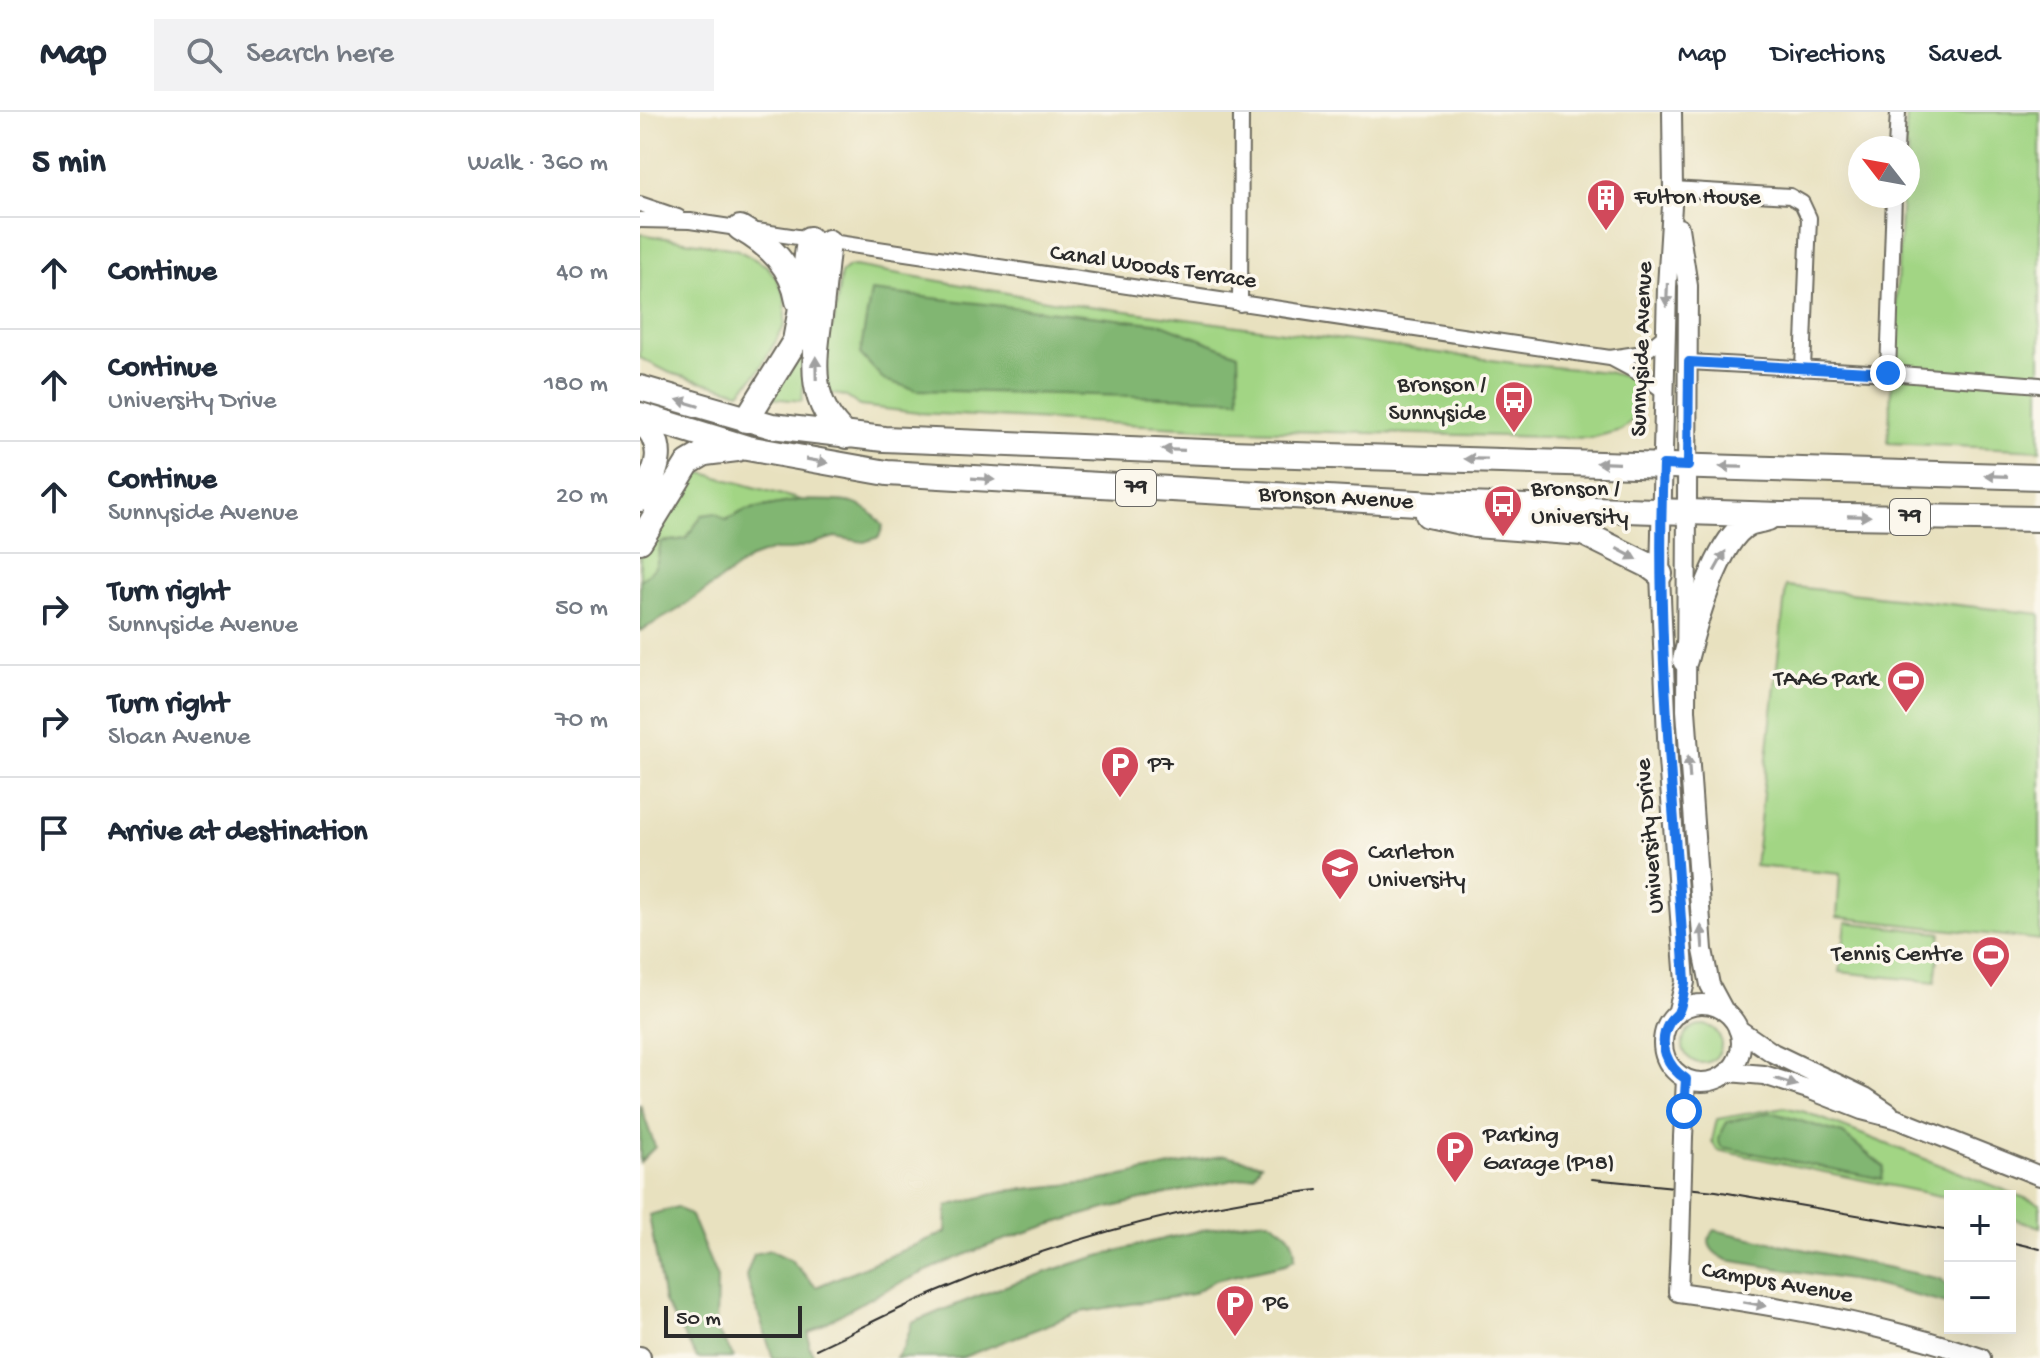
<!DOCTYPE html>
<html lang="en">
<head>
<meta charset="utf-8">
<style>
	body { margin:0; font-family:"Gochi Hand",sans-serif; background:#f2f2f3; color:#1f2937 }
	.controls { position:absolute; right:24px; bottom:24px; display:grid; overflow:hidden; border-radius:0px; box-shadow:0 8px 32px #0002 }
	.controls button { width:72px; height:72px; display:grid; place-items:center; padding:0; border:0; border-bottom:2px solid #e0e1e3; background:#fff; color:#1f2937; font:40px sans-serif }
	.compass { position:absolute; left:1208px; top:24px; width:72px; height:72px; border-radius:50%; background:#fff; box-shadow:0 8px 32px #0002; rotate:301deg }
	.scale { position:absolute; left:24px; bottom:20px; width:138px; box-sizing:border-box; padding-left:8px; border:4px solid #2b2b2b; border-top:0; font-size:22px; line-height:28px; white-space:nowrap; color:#2b2b2b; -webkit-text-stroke:6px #fbf7ec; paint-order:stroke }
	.stop { position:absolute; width:24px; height:24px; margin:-18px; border:6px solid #1a73e8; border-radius:50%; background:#fff }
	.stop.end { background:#1a73e8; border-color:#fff; box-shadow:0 2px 8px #0008 }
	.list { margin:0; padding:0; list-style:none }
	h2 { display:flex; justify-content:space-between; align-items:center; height:104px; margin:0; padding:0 32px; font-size:34px }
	h2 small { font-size:26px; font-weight:400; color:#747a83 }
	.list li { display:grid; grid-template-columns:52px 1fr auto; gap:24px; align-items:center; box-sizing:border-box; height:112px; padding:0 32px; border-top:2px solid #e0e1e3 }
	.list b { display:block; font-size:30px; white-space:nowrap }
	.list p { margin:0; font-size:26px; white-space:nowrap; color:#747a83 }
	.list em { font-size:26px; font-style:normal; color:#747a83 }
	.icon { flex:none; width:44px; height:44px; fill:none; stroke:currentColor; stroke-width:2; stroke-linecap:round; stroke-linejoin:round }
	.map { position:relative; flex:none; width:1400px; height:1246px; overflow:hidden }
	header { display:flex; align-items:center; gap:48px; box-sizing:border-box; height:112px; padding:0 40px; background:#fff; border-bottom:2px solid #e0e1e3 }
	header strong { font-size:38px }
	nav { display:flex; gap:44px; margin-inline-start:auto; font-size:28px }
	.search { width:560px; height:72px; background:#f2f2f3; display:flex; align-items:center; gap:20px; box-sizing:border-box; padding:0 28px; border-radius:0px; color:#747a83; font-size:30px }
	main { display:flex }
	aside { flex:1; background:#fff }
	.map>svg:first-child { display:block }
</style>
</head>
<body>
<header>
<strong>Map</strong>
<div class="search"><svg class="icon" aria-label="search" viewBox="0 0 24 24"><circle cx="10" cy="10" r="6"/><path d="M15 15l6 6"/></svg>Search here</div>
<nav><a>Map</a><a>Directions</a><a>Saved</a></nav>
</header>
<main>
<aside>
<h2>5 min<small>Walk · 360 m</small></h2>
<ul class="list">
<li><svg class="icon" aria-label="ahead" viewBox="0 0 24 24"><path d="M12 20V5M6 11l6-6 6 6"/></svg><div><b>Continue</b></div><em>40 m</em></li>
<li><svg class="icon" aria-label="ahead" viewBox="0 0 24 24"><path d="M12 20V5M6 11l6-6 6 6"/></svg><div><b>Continue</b><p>University Drive</p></div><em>180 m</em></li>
<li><svg class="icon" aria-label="ahead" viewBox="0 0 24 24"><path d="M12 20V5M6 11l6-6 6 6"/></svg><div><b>Continue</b><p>Sunnyside Avenue</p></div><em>20 m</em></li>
<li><svg class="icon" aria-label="right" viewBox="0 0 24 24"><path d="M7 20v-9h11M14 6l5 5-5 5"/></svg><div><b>Turn right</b><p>Sunnyside Avenue</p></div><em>50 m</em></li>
<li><svg class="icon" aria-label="right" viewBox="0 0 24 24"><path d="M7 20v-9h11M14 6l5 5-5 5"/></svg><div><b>Turn right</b><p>Sloan Avenue</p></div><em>70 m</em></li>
<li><svg class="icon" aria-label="arrive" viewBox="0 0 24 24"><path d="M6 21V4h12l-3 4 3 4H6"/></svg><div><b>Arrive at destination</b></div></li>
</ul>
</aside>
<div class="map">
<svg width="1400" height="1246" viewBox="0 0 1400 1246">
	<rect width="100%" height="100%" fill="#fbf7ec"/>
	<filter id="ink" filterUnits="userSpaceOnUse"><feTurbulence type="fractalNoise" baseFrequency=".0125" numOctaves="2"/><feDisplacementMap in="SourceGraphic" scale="16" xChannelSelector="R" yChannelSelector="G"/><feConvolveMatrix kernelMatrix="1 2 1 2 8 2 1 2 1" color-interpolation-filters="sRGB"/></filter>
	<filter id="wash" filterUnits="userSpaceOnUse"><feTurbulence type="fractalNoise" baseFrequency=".006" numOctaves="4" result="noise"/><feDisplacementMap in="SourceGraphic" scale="32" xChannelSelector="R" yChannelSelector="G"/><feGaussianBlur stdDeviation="1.8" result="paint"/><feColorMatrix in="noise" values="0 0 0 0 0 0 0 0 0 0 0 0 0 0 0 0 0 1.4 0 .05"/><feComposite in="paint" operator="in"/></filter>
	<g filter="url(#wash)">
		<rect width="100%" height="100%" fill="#e8e1bf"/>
		<path fill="#a2d584" stroke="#668058" stroke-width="2" d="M 1267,0 L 1400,0 L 1400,338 L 1248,331 L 1262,84 L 1268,84 L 1268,36 L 1265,36 Z
			M 0,122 L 96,137 L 127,154 L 137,167 L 145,184 L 145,213 L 118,260 L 100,280 L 30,261 L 0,246 Z
			M 215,154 L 412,189 L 881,252 L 967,260 L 997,268 L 996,305 L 981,318 L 951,326 L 597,318 L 278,301 L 220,294 L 205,284 L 188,281 L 184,231 L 194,211 L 201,161 L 208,155 Z
			M 168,224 L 162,289 L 128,286 Z
			M 52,358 L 161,388 L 106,398 L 86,408 L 62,403 L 46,427 L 35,429 L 19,441 L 20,449 L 13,460 L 0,468 L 0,440 Z
			M 1146,474 L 1400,502 L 1400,828 L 1197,805 L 1200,762 L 1115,754 Z
			M 1206,810 L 1301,821 L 1295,870 L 1200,860 Z
			M1043 932a19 19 0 1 1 38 0a19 19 0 1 1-38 0Z
			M 1144,995 L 1165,1000 L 1400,1092 L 1400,1115 L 1370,1105 L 1370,1084 L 1310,1084 L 1310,1086 L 1077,1038 L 1072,1029 L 1077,1007 Z"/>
		<path fill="#81b672" stroke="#56704e" stroke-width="2" d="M 231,179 L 522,212 L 598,242 L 599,287 L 276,278 L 244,268 L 220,242 Z
			M 161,388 C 195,390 221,382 243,414 L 239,425 L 224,430 L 195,425 L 151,438 L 133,438 L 111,446 L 41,496 L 0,519 L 0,468 C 21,454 16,451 21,430 L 46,427 L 62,403 L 76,401 L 86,408 L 106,398 Z
			M 0,992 L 15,1035 L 0,1050 Z
			M 1131,1000 L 1203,1022 L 1244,1055 L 1242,1067 L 1081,1035 L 1078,1027 L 1087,1010 Z
			M 585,1043 L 621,1052 L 614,1063 C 573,1073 530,1080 489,1091 C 376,1118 268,1160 169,1221 L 169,1234 L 175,1246 L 133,1246 L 106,1164 L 114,1142 L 130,1138 L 151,1148 L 176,1175 L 306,1120 L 307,1094 L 365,1079 L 453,1070 Z
			M 37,1095 L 51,1104 L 77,1166 L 76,1217 L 94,1245 L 92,1246 L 57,1246 L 24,1190 L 9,1103 Z
			M 629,1108 C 647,1119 655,1124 655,1146 L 646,1152 L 575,1168 L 552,1182 L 441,1200 L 321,1246 L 256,1246 L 264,1235 L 272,1211 C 355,1175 439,1147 527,1126 C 560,1119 594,1110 629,1108 Z
			M 1074,1118 L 1301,1167 L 1310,1176 L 1310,1193 L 1227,1171 L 1087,1148 C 1074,1142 1062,1132 1074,1118 Z"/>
	</g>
	<g filter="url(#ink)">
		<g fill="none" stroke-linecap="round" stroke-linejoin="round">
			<g stroke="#6d6b5f" stroke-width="18">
				<path id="minor" d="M 1256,36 L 1258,0
					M 1033,77 L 1150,84 L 1162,91 L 1169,106 L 1163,257
					M 0,92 L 38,105
					M 0,108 L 50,109 L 970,246 L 1003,241 L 1026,223
					M 600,192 L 601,0
					M 971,246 L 1001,262 L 1025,280
					M 1049,250 L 1248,261 L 1400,273
					M 1248,261 L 1254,84"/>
			</g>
			<g stroke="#6d6b5f" stroke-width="22">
				<path id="tertiary" d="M 1032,0 L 1033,77 L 1027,175 L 1020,462 L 1028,648 L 1045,870 L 1037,902
					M 1039,116 L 1048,174 L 1046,598 L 1063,838 L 1070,873 L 1084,899
					M1023 931a39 39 0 1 1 78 0a39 39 0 1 1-78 0Z
					M 1098,917 L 1133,941 L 1225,985 L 1249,1001
					M 1088,960 L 1124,963 L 1171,978 L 1222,998 L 1257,1007 L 1400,1064
					M 1043,1025 L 1046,967
					M 1040,1132 L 1038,1180 C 1141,1194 1243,1212 1341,1246"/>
			</g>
			<g stroke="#6d6b5f" stroke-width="24">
				<path id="secondary" d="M 0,1245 L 0,1246"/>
			</g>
			<g stroke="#6d6b5f" stroke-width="28">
				<path id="primary" d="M 100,116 C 130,133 152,154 158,189
					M 188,130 C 185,155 183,179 180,204 C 174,250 167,290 206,324
					M 0,276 L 132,314 L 244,327 L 589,341 L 1400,365
					M 0,303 L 107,336 L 247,361 L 795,392 L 1141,403 L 1400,407
					M 0,307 C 29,334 18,358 0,387
					M 106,308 L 155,229 L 160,202 L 169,127
					M 788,403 L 835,413 L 943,421 L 1008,453 L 1020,462
					M 0,429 L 48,351 L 65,341 L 97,337
					M 1045,548 C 1053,516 1077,426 1109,411 C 1114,409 1122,408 1128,406"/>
			</g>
			<use href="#minor" stroke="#fff" stroke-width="14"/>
			<use href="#tertiary" stroke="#fff" stroke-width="18"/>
			<use href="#secondary" stroke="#fff" stroke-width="20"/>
			<use href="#primary" stroke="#fff" stroke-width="24"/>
			<path stroke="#2b2b2b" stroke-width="2" d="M 952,1067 L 1076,1079 L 1310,1119
				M 1370,1130 L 1400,1137
				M 176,1237 C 217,1218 256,1197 297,1180 C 419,1128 547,1093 678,1078"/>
			<g stroke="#6d6b5f" stroke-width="22" stroke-linecap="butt">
				<path id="tertiary-bridge" d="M 1040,1132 L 1043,1025"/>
			</g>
			<use href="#tertiary-bridge" stroke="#fff" stroke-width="18"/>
		</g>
		<defs><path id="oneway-solid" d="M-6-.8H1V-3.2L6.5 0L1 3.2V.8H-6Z" transform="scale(2)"/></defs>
		<g fill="#a0a0a0">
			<use href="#oneway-solid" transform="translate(1027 183) rotate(92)"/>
			<use href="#oneway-solid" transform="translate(176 256) rotate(-91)"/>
			<use href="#oneway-solid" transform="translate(48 291) rotate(-163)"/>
			<use href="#oneway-solid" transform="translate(533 338) rotate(-178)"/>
			<use href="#oneway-solid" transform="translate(836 347) rotate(-179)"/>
			<use href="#oneway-solid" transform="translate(177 349) rotate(10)"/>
			<use href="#oneway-solid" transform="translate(968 351) rotate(-178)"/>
			<use href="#oneway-solid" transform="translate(1091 355) rotate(-179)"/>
			<use href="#oneway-solid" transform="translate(1356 364) rotate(-178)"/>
			<use href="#oneway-solid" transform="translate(343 367) rotate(4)"/>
			<use href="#oneway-solid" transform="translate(1219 404) rotate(1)"/>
			<use href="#oneway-solid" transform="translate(987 442) rotate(28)"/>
			<use href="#oneway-solid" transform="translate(1080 449) rotate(-61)"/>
			<use href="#oneway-solid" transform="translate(1049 655) rotate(-94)"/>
			<use href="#oneway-solid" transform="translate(1062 825) rotate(-94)"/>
			<use href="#oneway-solid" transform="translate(1146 970) rotate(18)"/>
			<use href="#oneway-solid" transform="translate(1115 1192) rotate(10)"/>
		</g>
	</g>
	<g fill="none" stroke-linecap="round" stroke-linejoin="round" filter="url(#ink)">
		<path stroke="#1a73e8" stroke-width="10" d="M 1044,999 L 1046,967 C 1027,955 1017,932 1029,911 C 1031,907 1035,905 1038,901 C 1042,892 1044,880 1045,870 C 1035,697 1015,526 1023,353 L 1048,354 L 1049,250 L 1248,261"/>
	</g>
	<defs>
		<g id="building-pin" transform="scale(2)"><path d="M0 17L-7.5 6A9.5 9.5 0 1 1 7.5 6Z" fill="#d1495b" stroke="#fbf7ec"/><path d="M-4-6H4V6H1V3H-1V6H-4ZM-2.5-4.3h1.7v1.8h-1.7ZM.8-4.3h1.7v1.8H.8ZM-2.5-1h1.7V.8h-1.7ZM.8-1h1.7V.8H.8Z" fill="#fff"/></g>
		<g id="bus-pin" transform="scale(2)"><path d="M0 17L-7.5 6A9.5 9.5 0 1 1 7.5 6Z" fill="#d1495b" stroke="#fbf7ec"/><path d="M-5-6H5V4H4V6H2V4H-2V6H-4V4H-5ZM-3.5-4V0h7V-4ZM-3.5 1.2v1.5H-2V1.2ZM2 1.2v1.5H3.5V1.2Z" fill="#fff"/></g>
		<g id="stadium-pin" transform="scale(2)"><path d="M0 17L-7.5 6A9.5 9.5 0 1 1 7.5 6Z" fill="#d1495b" stroke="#fbf7ec"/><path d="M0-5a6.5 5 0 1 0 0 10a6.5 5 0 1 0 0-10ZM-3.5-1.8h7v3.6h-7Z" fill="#fff"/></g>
		<g id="parking-pin" transform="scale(2)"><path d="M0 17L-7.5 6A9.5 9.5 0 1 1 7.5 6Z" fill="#d1495b" stroke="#fbf7ec"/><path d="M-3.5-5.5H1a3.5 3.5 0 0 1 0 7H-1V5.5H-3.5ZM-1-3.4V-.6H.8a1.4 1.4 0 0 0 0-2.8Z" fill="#fff"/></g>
		<g id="university-pin" transform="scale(2)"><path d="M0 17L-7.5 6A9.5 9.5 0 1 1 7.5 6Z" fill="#d1495b" stroke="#fbf7ec"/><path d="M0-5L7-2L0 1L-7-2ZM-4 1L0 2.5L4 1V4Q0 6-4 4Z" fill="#fff"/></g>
	</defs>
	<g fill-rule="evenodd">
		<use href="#building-pin" x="966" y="86"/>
		<use href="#bus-pin" x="874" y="288"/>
		<use href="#bus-pin" x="863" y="392"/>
		<use href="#stadium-pin" x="1266" y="568"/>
		<use href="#parking-pin" x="480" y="653"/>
		<use href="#university-pin" x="700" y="755"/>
		<use href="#stadium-pin" x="1351" y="843"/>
		<use href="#parking-pin" x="815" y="1038"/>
		<use href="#parking-pin" x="595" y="1192"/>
	</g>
	<g text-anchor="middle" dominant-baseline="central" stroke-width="7" stroke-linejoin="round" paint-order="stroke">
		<g fill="#fbf7ec" stroke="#696865" stroke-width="2">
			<rect x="476" y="358" width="40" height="36" rx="6"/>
			<rect x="1250" y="387" width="40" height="36" rx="6"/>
		</g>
		<g font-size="22" font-weight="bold" fill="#2b2b2b">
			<text x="496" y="376">79</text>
			<text x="1270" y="405">79</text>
		</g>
		<g font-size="24" fill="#2b2b2b" stroke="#fbf7ec" text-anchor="start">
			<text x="994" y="86">Fulton House</text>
			<text x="846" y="274" text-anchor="end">Bronson /<tspan x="846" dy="28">Sunnyside</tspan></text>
			<text x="891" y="378">Bronson /<tspan x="891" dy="28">University</tspan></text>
			<text x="1238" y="568" text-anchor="end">TAAG Park</text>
			<text x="508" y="653">P7</text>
			<text x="728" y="741">Carleton<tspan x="728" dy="28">University</tspan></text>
			<text x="1323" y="843" text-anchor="end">Tennis Centre</text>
			<text x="843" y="1024">Parking<tspan x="843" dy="28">Garage (P18)</tspan></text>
			<text x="623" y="1192">P6</text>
		</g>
		<g font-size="24" fill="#2b2b2b" stroke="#fbf7ec">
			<text transform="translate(513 156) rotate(8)">Canal Woods Terrace</text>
			<text transform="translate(1003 237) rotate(-88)">Sunnyside Avenue</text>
			<text transform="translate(696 387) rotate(3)">Bronson Avenue</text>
			<text transform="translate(1011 724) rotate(-95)">University Drive</text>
			<text transform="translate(1137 1172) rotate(10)">Campus Avenue</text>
		</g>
	</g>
</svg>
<div class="controls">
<button>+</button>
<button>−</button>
</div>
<svg class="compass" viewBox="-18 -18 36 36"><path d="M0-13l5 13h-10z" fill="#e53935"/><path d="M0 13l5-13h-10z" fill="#747a83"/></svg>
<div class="scale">50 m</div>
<div class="stop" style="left:1044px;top:999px"></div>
<div class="stop end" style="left:1248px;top:261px"></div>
</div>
</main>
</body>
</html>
